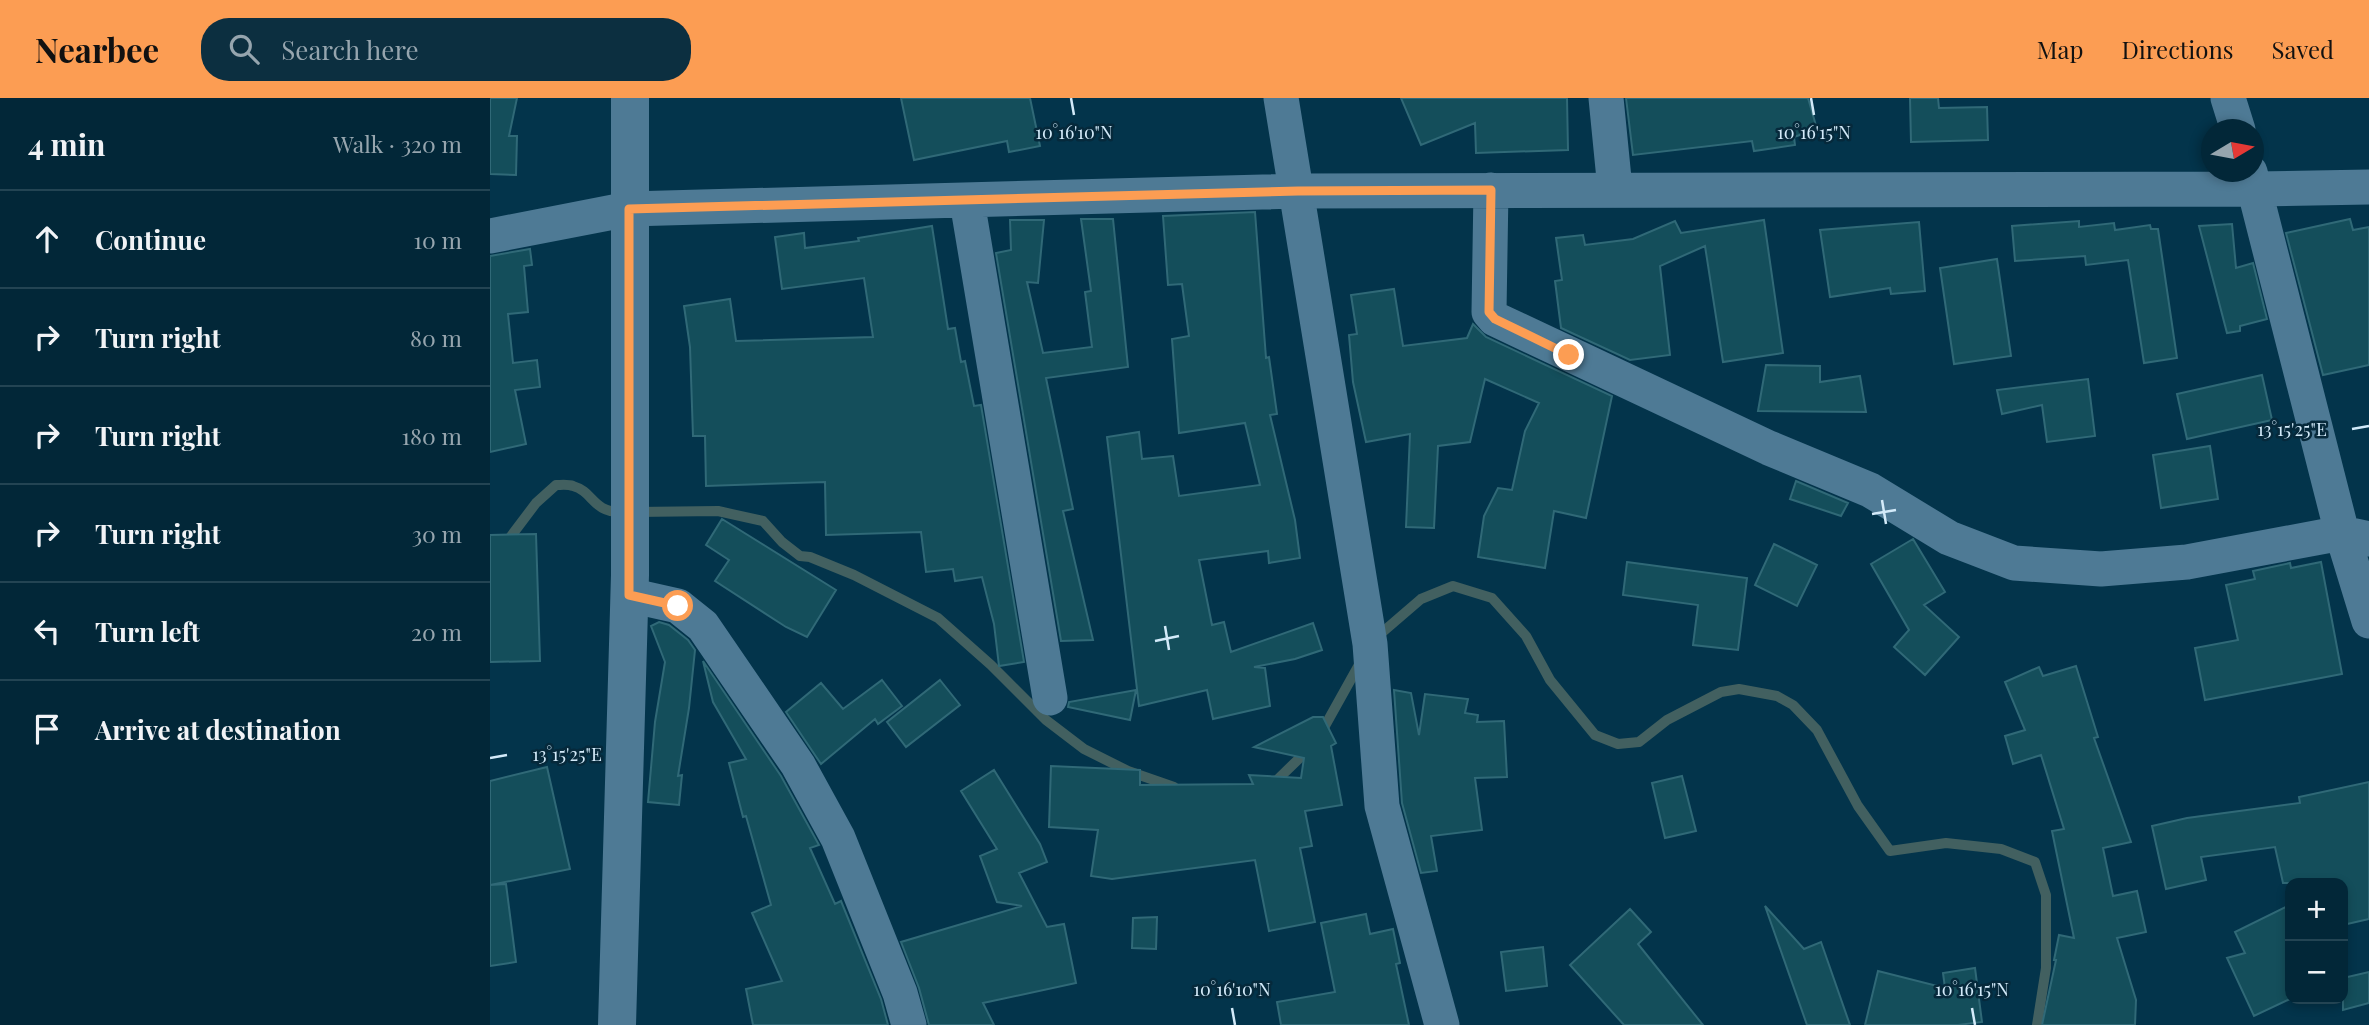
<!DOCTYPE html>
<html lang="en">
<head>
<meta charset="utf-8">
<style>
	body { margin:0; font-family:"Playfair Display",serif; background:#0c2f40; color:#f1f3f6 }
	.controls { position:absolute; right:21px; bottom:21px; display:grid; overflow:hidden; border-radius:14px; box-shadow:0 4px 10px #0003 }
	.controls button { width:63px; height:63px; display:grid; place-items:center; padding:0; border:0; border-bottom:2px solid #234453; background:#022738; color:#f1f3f6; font:35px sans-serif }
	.compass { position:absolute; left:1711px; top:21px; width:63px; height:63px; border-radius:50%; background:#022738; box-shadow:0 4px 10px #0003; rotate:80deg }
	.stop { position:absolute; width:21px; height:21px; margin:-16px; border:5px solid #fc9d53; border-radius:50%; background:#fff }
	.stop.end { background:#fc9d53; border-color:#fff; box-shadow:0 2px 7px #0008 }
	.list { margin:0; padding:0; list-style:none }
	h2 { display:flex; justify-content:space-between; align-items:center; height:91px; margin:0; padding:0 28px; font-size:30px }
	h2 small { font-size:23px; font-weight:400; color:#96a5ae }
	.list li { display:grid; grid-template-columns:46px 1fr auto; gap:21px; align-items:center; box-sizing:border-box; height:98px; padding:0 28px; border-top:2px solid #234453 }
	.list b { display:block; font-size:26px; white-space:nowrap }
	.list em { font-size:23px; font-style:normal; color:#96a5ae }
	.icon { flex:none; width:38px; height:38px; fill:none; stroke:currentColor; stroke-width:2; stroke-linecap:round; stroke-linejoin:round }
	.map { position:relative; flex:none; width:1879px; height:927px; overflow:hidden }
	header { display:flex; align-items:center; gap:42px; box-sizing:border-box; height:98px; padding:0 35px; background:#fc9d53; color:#111 }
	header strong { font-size:33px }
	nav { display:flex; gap:38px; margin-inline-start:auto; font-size:24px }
	.search { width:490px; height:63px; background:#0c2f40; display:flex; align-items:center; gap:18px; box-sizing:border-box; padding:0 24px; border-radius:28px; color:#96a5ae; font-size:26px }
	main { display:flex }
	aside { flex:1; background:#022738 }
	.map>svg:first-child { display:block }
</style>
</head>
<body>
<header>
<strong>Nearbee</strong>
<div class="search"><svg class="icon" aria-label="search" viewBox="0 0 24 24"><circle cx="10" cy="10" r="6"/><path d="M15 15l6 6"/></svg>Search here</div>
<nav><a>Map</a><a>Directions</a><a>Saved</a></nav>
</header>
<main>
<aside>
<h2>4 min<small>Walk · 320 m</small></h2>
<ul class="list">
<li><svg class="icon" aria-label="ahead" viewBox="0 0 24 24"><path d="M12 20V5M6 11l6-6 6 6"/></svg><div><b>Continue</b></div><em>10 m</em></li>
<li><svg class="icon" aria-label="right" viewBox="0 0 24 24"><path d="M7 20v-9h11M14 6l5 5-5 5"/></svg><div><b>Turn right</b></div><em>80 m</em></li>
<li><svg class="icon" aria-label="right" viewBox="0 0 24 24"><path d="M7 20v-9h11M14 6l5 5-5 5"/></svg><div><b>Turn right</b></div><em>180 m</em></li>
<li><svg class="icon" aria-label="right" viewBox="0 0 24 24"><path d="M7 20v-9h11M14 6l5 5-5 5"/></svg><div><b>Turn right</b></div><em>30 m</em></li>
<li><svg class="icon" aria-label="left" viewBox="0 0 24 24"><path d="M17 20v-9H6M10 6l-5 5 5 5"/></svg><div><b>Turn left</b></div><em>20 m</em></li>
<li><svg class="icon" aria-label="arrive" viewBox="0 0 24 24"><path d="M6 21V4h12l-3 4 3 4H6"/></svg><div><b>Arrive at destination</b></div></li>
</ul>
</aside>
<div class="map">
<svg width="1879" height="927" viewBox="0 0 1879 927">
	<rect width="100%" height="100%" fill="#03344b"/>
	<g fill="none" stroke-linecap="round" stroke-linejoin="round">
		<path stroke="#426060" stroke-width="10" d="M 146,414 L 228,413 L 273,423 L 292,444 L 310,458 L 320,459 L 364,477 L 448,520 L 501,567 L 556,622 L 594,651 L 638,673 L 684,689
			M 0,466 L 46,405 L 66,387 C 71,387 78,386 83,388 C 104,394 102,414 131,414
			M 888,538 L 931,501 L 963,488 L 1002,500 L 1036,538 L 1060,582 L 1105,637 L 1128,646 L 1149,644 L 1177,622 L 1231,594 L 1249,591 L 1287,598 L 1303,607 L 1327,632 L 1368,708 L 1400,753 L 1456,745 L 1511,751 L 1545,764 L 1556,797 L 1556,870 L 1547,927
			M 831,635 L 870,565
			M 779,684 L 787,682 L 821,649"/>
	</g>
	<path fill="#144e5b" stroke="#306977" stroke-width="2" d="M 0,0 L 27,0 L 19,38 L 27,38 L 26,77 L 0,76 Z
		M 411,0 L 540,0 L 550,48 L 519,54 L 517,43 L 424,62 Z
		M 911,0 L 1077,0 L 1078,52 L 986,55 L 985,25 L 931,47 Z
		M 1136,0 L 1318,0 L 1327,31 L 1304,39 L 1305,47 L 1264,53 L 1262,43 L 1143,57 Z
		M 1420,0 L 1448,0 L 1449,10 L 1497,9 L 1498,42 L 1421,44 Z
		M 765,114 L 776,260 L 779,259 L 787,316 L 780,317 L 805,422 L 810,460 L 779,465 L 778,453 L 709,462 L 722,527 L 734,524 L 741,554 L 823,525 L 832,552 L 805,561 L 764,569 L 775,570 L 780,608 L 723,621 L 717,592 L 649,608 L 617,339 L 649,334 L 652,361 L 683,358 L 689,398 L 770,387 L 755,325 L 689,335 L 682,241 L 699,238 L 692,186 L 678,187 L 673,118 Z
		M 591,121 L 623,121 L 638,269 L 556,280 L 583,411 L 573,413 L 603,542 L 571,543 L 506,155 L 521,152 L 520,122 L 554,122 L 548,185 L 537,184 L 553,255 L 602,249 L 595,194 L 601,193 Z
		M 1860,121 L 1863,132 L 1879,129 L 1879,267 L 1833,277 L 1796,135 Z
		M 1274,122 L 1293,255 L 1233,264 L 1215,148 L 1170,168 L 1180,257 L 1140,262 L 1071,230 L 1065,183 L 1072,182 L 1066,140 L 1093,137 L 1095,147 L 1143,141 L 1185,123 L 1191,135 Z
		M 1589,123 L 1589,129 L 1624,125 L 1625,132 L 1660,127 L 1661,131 L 1668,131 L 1687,260 L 1654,265 L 1638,162 L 1596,167 L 1595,158 L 1525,163 L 1522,128 Z
		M 1429,124 L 1435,193 L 1401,196 L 1400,190 L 1340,199 L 1330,132 Z
		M 1742,126 L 1746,170 L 1763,165 L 1777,221 L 1750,228 L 1750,233 L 1737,235 L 1709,128 Z
		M 442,128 L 458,231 L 465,230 L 471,264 L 475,263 L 484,308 L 491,307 L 534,564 L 509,568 L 504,526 L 492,479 L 465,483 L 463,471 L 436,474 L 431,434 L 336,437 L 335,384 L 216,388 L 215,338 L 203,338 L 200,249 L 194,208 L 240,201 L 246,243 L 383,239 L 374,180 L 292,191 L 285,139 L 314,135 L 315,150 L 369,143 L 368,140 Z
		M 40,151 L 42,167 L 34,168 L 38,214 L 18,216 L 23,265 L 47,262 L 50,289 L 25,292 L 36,346 L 0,354 L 0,158 Z
		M 1507,161 L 1521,258 L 1464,266 L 1450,170 Z
		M 904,191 L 913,248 L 977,240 L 983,226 L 996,239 L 1122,298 L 1096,420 L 1064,413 L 1055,470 L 988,459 L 994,418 L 1008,390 L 1022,392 L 1035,333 L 1049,305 L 995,281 L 980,344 L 948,348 L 944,430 L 916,429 L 920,336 L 876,344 L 863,284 L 859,237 L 867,236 L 861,197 Z
		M 1276,267 L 1330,268 L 1330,284 L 1370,278 L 1376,314 L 1268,313 Z
		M 1772,277 L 1782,322 L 1697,341 L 1687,296 Z
		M 1598,281 L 1605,338 L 1557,344 L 1552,307 L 1512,316 L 1507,292 Z
		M 1720,348 L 1728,401 L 1671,410 L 1663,357 Z
		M 1306,383 L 1358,405 L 1351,418 L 1300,401 Z
		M 232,421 L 346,492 L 317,539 L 296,529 L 225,483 L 239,462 L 216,447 Z
		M 46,436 L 50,563 L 0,564 L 0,437 Z
		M 1423,441 L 1455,494 L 1434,507 L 1469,539 L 1435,577 L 1404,549 L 1419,532 L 1381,466 Z
		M 1284,446 L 1327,467 L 1307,508 L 1265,487 Z
		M 1137,464 L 1257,480 L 1248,552 L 1203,547 L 1208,507 L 1133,497 Z
		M 1831,464 L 1852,576 L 1715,602 L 1705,550 L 1748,542 L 1736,487 L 1765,481 L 1763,473 L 1800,465 L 1801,470 Z
		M 169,524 L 179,527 L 198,542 L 205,552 L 199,610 L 188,678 L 192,677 L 189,707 L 158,704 L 165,624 L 175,564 L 161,528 Z
		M 213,563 L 291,678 L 329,747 L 320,750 L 345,806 L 351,803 L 391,901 L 398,927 L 263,927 L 256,891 L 292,883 L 262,815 L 281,807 L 256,718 L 253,719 L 239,665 L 256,661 L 223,604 Z
		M 1586,568 L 1608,639 L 1604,640 L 1641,744 L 1613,750 L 1623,798 L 1647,793 L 1656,834 L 1627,840 L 1646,902 L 1645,927 L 1552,927 L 1566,862 L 1564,862 L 1569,837 L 1584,840 L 1562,733 L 1574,731 L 1551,657 L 1523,666 L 1515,638 L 1535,632 L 1515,584 L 1549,569 L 1553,578 Z
		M 392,582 L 412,608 L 388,626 L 385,621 L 331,666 L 296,614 L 331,585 L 353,611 Z
		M 450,582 L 470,607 L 416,649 L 397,624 Z
		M 646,592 L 640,622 L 578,609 L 579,604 Z
		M 904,592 L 921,595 L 929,637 L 935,596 L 978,601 L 975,615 L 988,617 L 987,624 L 1014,623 L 1017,679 L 985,680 L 992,732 L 941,738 L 947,773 L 931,775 L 912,705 Z
		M 823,619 L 833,619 L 846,645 L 841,648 L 852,707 L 815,713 L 822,748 L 810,750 L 825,824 L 779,833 L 765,762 L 622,781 L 601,778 L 608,732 L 559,729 L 561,668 L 650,672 L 650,687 L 763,686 L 759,677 L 811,680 L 814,660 L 764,649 Z
		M 57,669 L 80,771 L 0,787 L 0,683 Z
		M 504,672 L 550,746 L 557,764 L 529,775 L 557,829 L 574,826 L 586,885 L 493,905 L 504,927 L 439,927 L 429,890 L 411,844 L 532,808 L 507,804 L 490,758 L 507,751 L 471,693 Z
		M 1192,678 L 1206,733 L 1175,740 L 1162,685 Z
		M 1879,684 L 1879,821 L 1853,827 L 1853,785 L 1793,785 L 1785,749 L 1711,759 L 1716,782 L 1676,791 L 1662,728 L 1697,720 L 1810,705 L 1809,699 Z
		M 16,786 L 26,864 L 0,868 L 0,787 Z
		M 1800,807 L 1800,901 L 1764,918 L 1737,860 L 1755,855 L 1745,834 Z
		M 1275,808 L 1314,851 L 1331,844 L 1360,927 L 1317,927 Z
		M 1140,811 L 1161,834 L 1148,846 L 1213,927 L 1134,927 L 1080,867 Z
		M 876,816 L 880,836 L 903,831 L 910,865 L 906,866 L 919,927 L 791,927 L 787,904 L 845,894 L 831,825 Z
		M 667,819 L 666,851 L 642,850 L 643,820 Z
		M 1053,849 L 1057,888 L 1016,893 L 1011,854 Z
		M 1485,870 L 1492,924 L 1468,927 L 1375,927 L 1388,873 L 1455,890 L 1453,875 Z
		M 1879,874 L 1879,905 L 1853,912 L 1853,880 Z"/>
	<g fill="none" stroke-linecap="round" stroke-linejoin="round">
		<path stroke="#4e7a95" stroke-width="35" d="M 791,0 L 880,546 L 892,708 L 952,927
			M 1116,0 L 1125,91
			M 1738,0 L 1748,32
			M 1760,74 L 1852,435 L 1879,523
			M 1001,92 L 999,214 L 1005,221 L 1279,350 L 1380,392 L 1459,440 L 1524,465 L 1611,471 L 1697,464 L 1852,435 L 1879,441
			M 477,103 L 560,600
			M 0,138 L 139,111 L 808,93 L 1765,91 L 1879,89
			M 139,497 L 188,508 L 213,528 L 308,667 L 348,740 L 410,895 L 419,927"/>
		<path stroke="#4e7a95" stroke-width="38" d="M 127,927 L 140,477 L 140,0"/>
	</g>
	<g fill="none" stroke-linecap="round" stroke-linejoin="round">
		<path stroke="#fc9d53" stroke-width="9" d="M 188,508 L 139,497 L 139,111 L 808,93 L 1001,92 L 999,214 L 1005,221 L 1079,257"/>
	</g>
	<path fill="none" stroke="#d3eaf9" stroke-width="2.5" d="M 581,0 L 584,17M 1321,0 L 1324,17M 1862,331 L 1879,328M 1392,402 L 1396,426M 1382,416 L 1406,412M 675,528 L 679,552M 665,543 L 689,538M 0,660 L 17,657M 742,910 L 745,927M 1482,910 L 1485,927"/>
	<g font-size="18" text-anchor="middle" fill="#d3eaf9" stroke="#06293b" stroke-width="5" stroke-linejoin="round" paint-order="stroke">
		<text x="584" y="41">10°16'10"N</text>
		<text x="1324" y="41">10°16'15"N</text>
		<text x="1802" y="338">13°15'25"E</text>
		<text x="77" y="663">13°15'25"E</text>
		<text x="742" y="898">10°16'10"N</text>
		<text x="1482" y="898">10°16'15"N</text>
	</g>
</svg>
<div class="controls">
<button>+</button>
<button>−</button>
</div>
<svg class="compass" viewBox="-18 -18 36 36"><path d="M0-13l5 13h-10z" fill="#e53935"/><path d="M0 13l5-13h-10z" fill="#96a5ae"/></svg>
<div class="stop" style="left:188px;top:508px"></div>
<div class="stop end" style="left:1079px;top:257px"></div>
</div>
</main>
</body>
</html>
